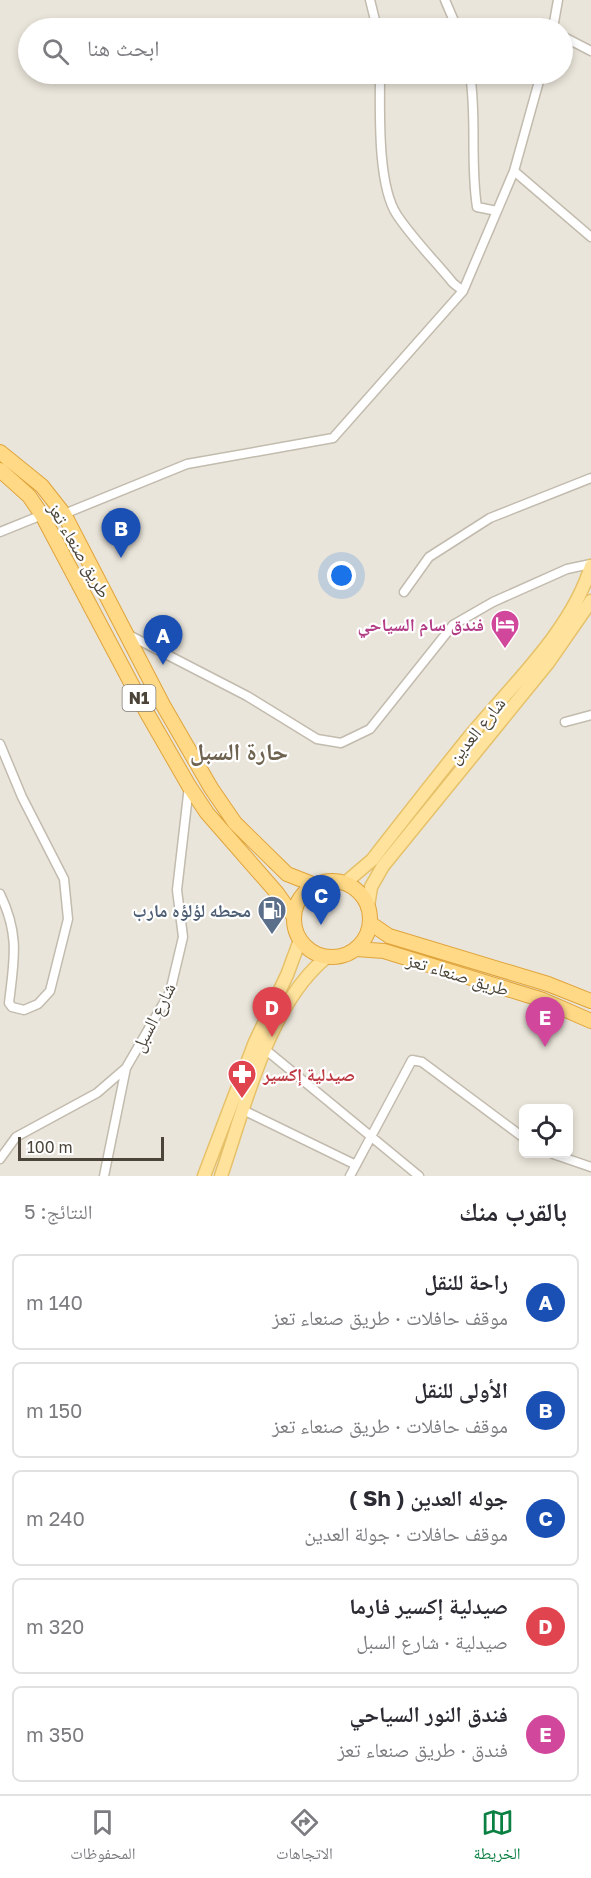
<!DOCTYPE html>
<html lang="ar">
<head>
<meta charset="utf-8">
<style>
	body { margin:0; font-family:"Golos Text","Noto Naskh Arabic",sans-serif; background:#f7f7f7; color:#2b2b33; direction:rtl }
	.controls { position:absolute; right:18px; bottom:18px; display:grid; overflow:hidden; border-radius:9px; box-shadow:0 3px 9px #0003 }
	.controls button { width:54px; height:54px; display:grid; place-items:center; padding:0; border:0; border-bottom:2px solid #e1e1e2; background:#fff; color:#2b2b33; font:30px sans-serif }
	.scale { position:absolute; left:18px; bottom:15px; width:146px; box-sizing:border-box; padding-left:6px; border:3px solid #4b4439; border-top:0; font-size:16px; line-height:21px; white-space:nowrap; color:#4b4439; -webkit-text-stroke:4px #fff; paint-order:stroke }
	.you { position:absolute; left:342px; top:576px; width:21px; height:21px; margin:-15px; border:4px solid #fff; border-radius:50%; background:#1a73e8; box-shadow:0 0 0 9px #1a73e833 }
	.badge { display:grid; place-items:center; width:39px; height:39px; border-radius:50%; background:#0b8043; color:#fff; font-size:20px; font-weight:700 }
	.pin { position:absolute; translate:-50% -50px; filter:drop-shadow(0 2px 3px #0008) }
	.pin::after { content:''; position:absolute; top:32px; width:21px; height:18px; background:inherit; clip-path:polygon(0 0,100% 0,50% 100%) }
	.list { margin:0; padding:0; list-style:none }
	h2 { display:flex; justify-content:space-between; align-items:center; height:78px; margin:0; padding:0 24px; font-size:26px }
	h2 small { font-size:20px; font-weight:400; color:#7c7c81 }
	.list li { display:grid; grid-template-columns:39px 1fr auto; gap:18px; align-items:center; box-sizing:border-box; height:96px; margin:0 12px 12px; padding:0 12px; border:2px solid #e1e1e2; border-radius:9px }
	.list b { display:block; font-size:22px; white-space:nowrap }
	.list p { margin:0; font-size:20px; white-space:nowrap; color:#7c7c81 }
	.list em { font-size:20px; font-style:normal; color:#7c7c81 }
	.icon { flex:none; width:33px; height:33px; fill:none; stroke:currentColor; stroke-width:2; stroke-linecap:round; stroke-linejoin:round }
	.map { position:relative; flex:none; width:591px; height:1176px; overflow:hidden; direction:ltr }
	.search { position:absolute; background:#fff; box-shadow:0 3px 9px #0003; left:18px; right:18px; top:18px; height:66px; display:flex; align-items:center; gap:15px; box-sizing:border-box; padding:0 21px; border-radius:33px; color:#7c7c81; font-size:22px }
	.sheet { height:618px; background:#fff }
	nav { display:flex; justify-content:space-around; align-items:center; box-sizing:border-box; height:84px; border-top:2px solid #e1e1e2; background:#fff; font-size:16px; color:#7c7c81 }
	nav a { display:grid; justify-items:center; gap:3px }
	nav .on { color:#0b8043 }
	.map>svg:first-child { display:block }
</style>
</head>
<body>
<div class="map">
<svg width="591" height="1176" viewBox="0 0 591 1176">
	<rect width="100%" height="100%" fill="#f6f3ec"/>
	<path fill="#eae5da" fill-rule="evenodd" d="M 0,0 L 591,0 L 591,1176 L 0,1176 ZM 28,28 L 562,28 L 562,74 L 28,74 ZM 524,1108 L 568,1108 L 568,1154 L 524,1154 Z"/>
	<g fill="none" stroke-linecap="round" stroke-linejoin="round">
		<g stroke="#c2bbae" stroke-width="11">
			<path id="minor" d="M 370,0 L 377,28
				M 445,0 L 457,28
				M 553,28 L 558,0
				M 562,36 L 591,51
				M 380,74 C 380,110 377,185 397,215 C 413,239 435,261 453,283 L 463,291
				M 470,74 C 477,118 470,163 477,207 L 497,211
				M 514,171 L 591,237
				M 64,514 L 187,464 L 333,438 L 463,291 L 514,171 L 541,74
				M 0,532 L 42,515
				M 404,592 L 429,557 L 490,518 L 591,478
				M 127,634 L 247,696 L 317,739 L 341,743 L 370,729 L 453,625 L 493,602 L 567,569 L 591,564
				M 565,722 L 591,715
				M 0,744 L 22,797 L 64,879 L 68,919 L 50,991 L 38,1004 L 24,1010 L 12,1007 L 9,1003 C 14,960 20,935 0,894
				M 266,1050 L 419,1176
				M 243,1110 L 356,1165
				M 553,1154 L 591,1167
				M 0,1159 L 16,1137 L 97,1093 L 126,1068
				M 104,1176 L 126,1068 L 170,992 L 183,937 L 177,890 L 189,786
				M 350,1176 L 412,1060 L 422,1062 L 524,1138"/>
		</g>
		<g stroke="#e6c16a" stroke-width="15">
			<path id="primary" d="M 345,883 L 372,860 C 404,819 436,778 469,737 C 511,686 572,630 591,566
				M 368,906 L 371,887 L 383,866 L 548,663 L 591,601
				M 204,1176 L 255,1042 L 287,975 L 300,940
				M 221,1176 C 245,1107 268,1004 327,957"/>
		</g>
		<g stroke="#e0a43c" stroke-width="16">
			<path id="trunk" d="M 0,452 L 42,486 L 64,514 L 163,705 L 211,788 L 235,823 L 287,874 L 315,885
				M 0,470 L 29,496 L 42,515 L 147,713 L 189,786 L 207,813 L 277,893 L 294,917
				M294 919a38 38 0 1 1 76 0a38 38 0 1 1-76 0Z
				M 370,923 L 389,936 L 548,984 L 591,1001
				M 356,949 L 384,951 L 543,1000 L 591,1021"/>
		</g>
		<use href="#minor" stroke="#fff" stroke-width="8"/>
		<use href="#primary" stroke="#ffe39c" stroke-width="12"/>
		<use href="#trunk" stroke="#ffd985" stroke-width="14"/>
	</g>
	<defs>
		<g id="hotel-pin" transform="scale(1.5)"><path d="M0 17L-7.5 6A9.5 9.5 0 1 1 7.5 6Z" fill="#d1479c" stroke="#fff"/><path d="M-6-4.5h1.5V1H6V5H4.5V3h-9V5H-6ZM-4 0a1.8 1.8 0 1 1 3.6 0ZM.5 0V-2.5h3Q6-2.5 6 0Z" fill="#fff"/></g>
		<g id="fuel-pin" transform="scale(1.5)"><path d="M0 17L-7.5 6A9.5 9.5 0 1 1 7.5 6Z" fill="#5c6f8a" stroke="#fff"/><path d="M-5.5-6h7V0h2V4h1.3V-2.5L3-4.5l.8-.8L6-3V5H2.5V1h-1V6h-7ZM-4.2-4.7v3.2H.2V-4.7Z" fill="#fff"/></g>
		<g id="pharmacy-pin" transform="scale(1.5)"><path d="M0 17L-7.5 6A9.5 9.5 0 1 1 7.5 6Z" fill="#e0444e" stroke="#fff"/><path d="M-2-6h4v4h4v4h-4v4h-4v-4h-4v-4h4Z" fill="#fff"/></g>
	</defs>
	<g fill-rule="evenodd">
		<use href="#hotel-pin" x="505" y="624"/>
		<use href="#fuel-pin" x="272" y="910"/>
		<use href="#pharmacy-pin" x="242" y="1074"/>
	</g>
	<g text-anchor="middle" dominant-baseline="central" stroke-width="4.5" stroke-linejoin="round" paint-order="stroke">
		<rect fill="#fff" stroke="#817c74" stroke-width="1.5" x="122.5" y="685" width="33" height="26" rx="4.5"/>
		<g font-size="16" font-weight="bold" fill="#4b4439">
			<text x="139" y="698">N1</text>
		</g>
		<g font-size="18" fill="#4b4439" stroke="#fff">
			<text transform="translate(80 550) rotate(60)">طريق صنعاء تعز</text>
			<text transform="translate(476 730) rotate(-51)">شارع العدين</text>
			<text transform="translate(458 974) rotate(17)">طريق صنعاء تعز</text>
			<text transform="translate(153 1017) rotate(-63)">شارع السبل</text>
		</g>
		<g font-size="18" font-weight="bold" fill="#b23c85" stroke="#fff" text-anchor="end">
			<text x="484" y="624">فندق سام السياحي</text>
		</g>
		<g font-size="18" font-weight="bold" fill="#4e5e75" stroke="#fff" text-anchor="end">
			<text x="251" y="910">محطه لؤلؤه مارب</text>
		</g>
		<g font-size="18" font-weight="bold" fill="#be3a42" stroke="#fff" text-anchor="start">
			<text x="263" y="1074">صيدلية إكسير</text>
		</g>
		<g font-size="24" font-weight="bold" fill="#6e6250" stroke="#fff">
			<text x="239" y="750">حارة السبل</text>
		</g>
	</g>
</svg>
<div class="controls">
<button><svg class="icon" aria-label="locate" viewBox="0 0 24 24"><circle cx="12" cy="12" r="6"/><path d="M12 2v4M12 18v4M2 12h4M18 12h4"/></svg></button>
</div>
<div class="scale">100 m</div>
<div class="you"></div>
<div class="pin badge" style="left:163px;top:665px;background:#1a4fb4">A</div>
<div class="pin badge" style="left:121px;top:558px;background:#1a4fb4">B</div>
<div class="pin badge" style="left:321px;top:925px;background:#1a4fb4">C</div>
<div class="pin badge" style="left:272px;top:1037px;background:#e0444e">D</div>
<div class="pin badge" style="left:545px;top:1047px;background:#d1479c">E</div>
<div class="search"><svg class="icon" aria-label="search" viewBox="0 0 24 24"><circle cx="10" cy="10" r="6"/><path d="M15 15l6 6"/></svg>ابحث هنا</div>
</div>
<section class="sheet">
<h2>بالقرب منك<small>النتائج: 5</small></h2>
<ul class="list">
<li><span class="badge" style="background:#1a4fb4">A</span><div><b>راحة للنقل</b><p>موقف حافلات · طريق صنعاء تعز</p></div><em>140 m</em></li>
<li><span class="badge" style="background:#1a4fb4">B</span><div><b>الأولى للنقل</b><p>موقف حافلات · طريق صنعاء تعز</p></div><em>150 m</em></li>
<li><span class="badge" style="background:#1a4fb4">C</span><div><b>جوله العدين ( Sh )</b><p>موقف حافلات · جولة العدين</p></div><em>240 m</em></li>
<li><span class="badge" style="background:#e0444e">D</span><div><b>صيدلية إكسير فارما</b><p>صيدلية · شارع السبل</p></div><em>320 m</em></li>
<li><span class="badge" style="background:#d1479c">E</span><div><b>فندق النور السياحي</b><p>فندق · طريق صنعاء تعز</p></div><em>350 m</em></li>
</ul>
</section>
<nav>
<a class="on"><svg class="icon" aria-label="map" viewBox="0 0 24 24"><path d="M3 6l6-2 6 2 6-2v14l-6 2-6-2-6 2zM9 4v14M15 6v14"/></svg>الخريطة</a>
<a><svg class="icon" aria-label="directions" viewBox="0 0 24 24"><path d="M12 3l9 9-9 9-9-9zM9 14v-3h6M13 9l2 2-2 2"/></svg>الاتجاهات</a>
<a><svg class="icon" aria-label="saved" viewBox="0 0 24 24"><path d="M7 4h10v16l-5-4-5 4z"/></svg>المحفوظات</a>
</nav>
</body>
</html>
